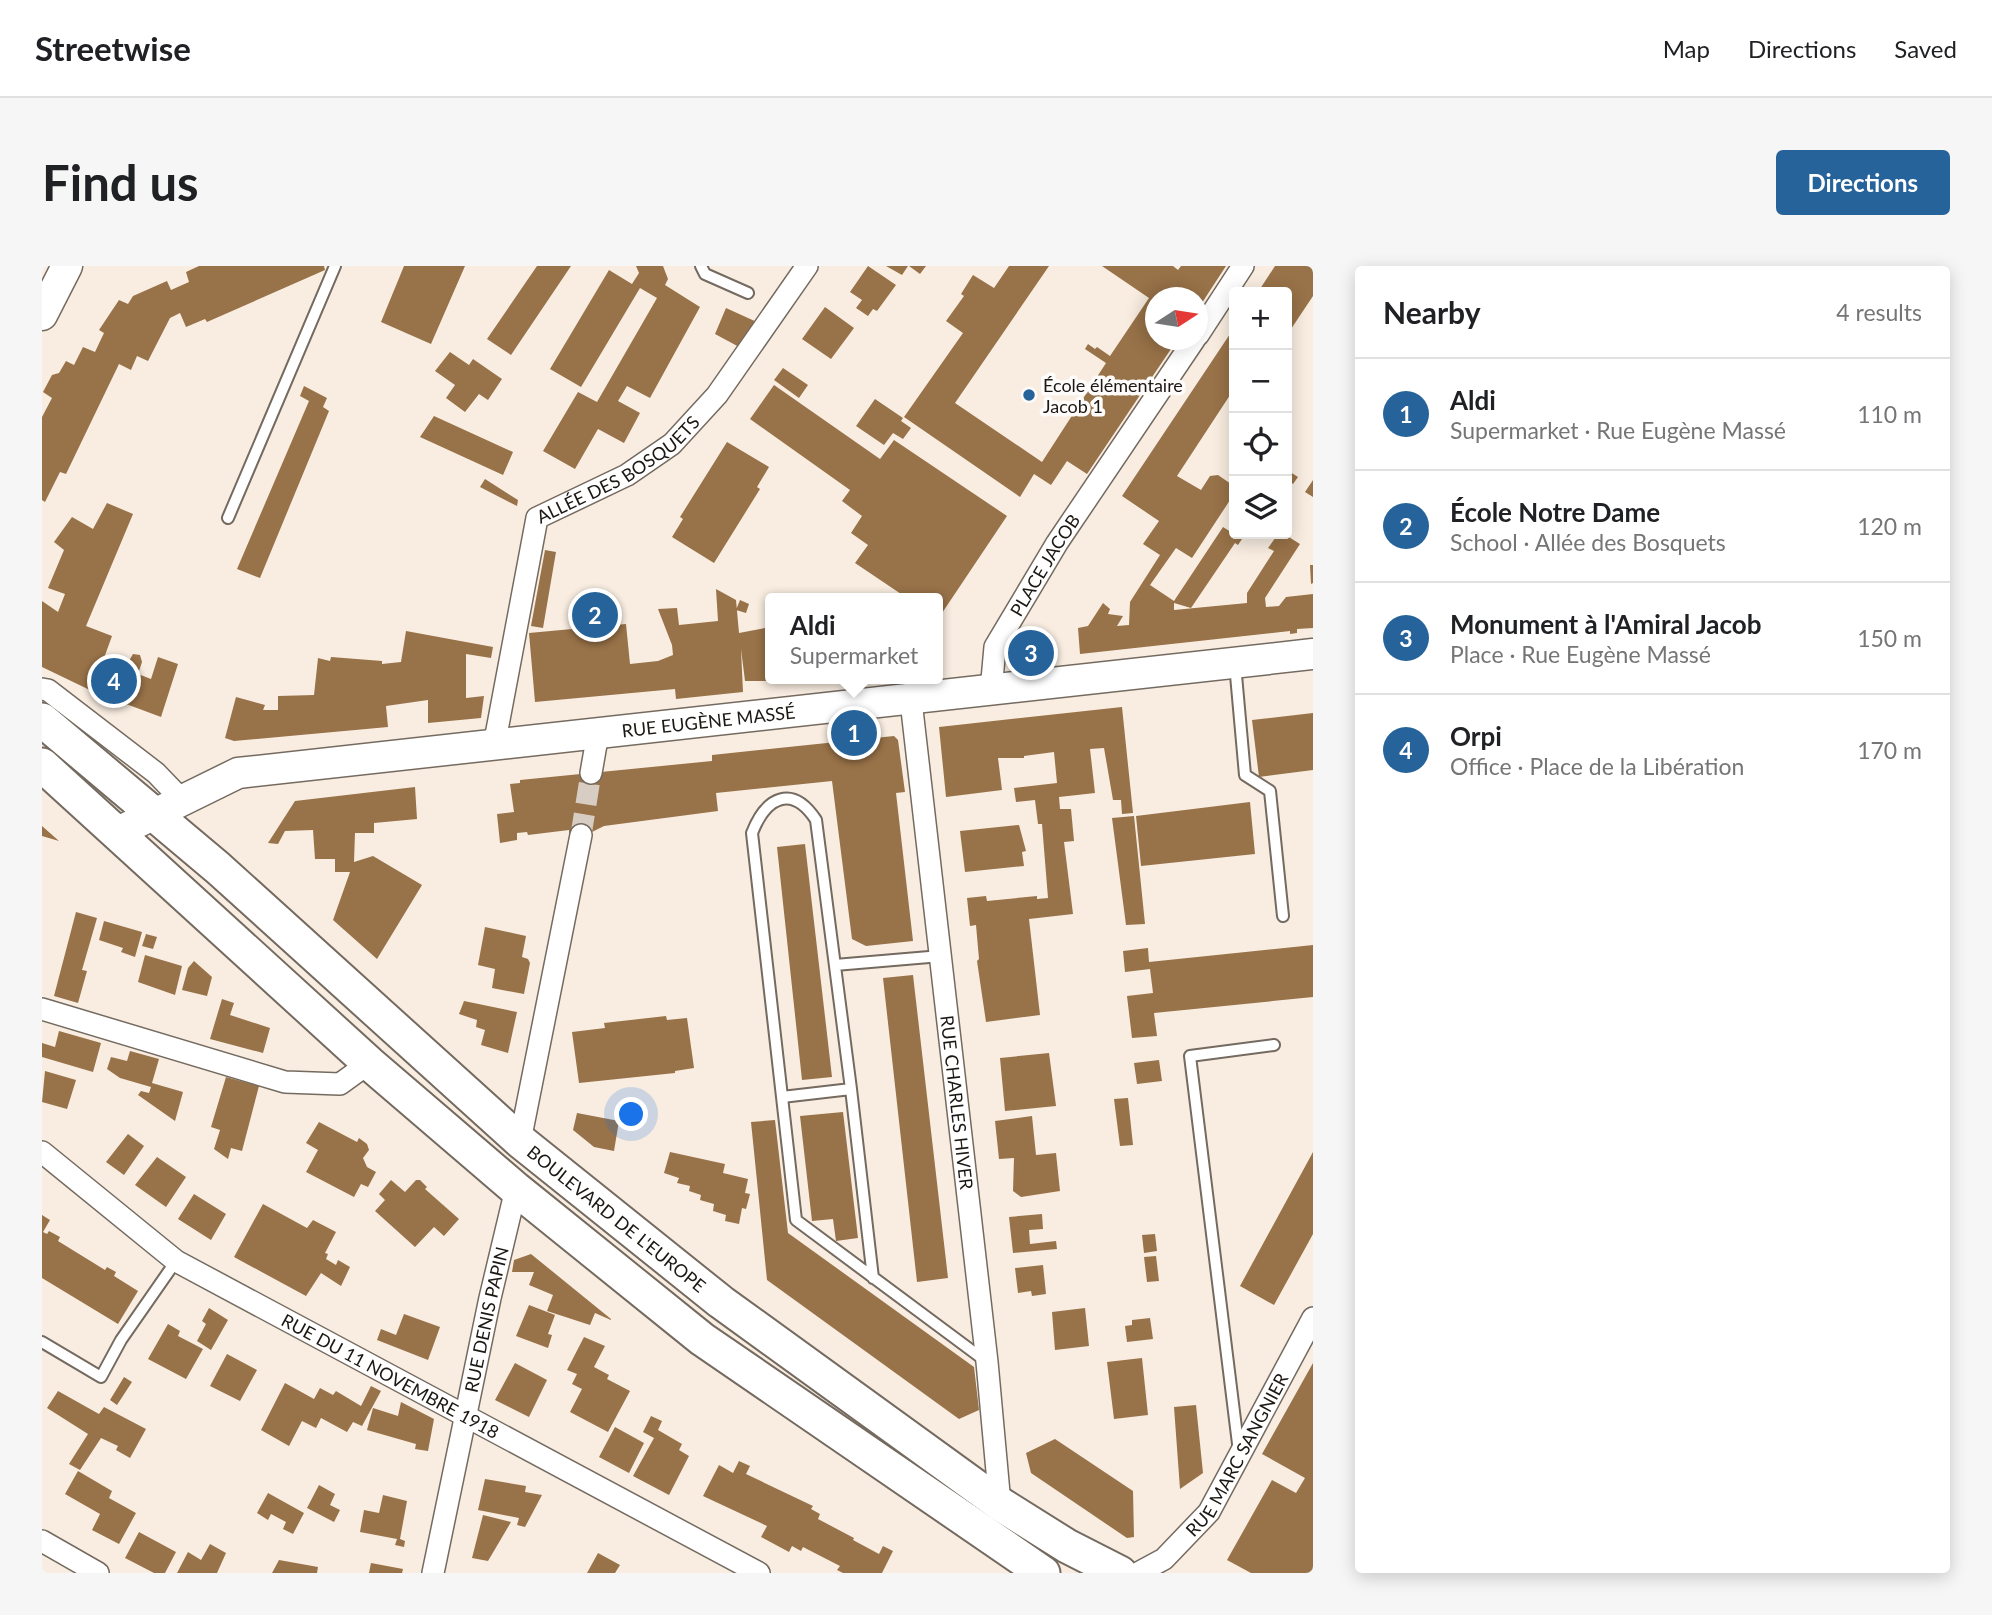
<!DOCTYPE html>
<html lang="en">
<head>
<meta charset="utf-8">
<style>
	body { margin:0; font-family:Lato,sans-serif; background:#f6f6f6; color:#202124 }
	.controls { position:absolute; right:21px; top:21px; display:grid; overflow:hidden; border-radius:7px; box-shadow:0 4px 18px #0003 }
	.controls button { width:63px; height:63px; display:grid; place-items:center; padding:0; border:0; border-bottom:2px solid #e0e0e0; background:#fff; color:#202124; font:35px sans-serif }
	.compass { position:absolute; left:1103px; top:21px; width:63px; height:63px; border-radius:50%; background:#fff; box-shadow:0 4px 18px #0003; rotate:78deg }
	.you { position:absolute; left:590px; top:849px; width:24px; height:24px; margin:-18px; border:5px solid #fff; border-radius:50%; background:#1a73e8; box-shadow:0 0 0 10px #1a73e833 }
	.badge { display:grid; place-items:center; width:46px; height:46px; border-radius:50%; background:#26639a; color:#fff; font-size:23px; font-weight:700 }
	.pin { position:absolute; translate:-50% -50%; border:4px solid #fff; box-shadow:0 2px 7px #0006 }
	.popup { position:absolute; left:723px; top:327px; width:178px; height:91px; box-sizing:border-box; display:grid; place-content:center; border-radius:7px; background:#fff; filter:drop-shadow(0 2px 5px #0005); font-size:23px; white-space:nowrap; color:#757577 }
	.popup b { font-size:26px; color:#202124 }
	.popup::after { content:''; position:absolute; left:50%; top:100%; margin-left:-14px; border:14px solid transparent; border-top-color:#fff }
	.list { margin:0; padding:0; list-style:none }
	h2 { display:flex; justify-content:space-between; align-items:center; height:91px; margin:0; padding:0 28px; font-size:30px }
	h2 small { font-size:23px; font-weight:400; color:#757577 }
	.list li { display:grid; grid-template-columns:46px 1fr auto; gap:21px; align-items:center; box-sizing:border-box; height:112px; padding:0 28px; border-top:2px solid #e0e0e0 }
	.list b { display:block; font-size:26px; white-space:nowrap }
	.list p { margin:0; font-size:23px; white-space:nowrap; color:#757577 }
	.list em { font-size:23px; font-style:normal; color:#757577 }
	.icon { flex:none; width:38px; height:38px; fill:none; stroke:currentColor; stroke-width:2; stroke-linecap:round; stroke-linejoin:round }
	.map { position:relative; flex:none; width:1271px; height:1307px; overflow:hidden; border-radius:7px }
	header { display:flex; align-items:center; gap:42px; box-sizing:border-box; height:98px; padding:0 35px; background:#fff; border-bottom:2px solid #e0e0e0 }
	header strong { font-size:33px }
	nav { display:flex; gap:38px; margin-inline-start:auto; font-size:24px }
	.intro { display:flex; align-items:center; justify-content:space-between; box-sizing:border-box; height:168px; padding:0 42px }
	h1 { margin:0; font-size:49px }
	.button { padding:18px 32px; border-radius:7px; background:#26639a; color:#fff; font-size:24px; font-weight:700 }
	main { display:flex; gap:42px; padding:0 42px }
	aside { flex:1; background:#fff; border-radius:7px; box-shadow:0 4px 18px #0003 }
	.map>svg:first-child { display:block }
</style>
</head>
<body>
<header>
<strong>Streetwise</strong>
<nav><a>Map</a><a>Directions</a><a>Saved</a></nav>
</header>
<div class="intro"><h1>Find us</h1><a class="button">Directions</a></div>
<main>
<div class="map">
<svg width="1271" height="1307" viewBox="0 0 1271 1307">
	<rect width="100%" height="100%" fill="#f9ede1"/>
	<path fill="#987248" d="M 157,0 L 282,0 L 283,4 L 165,56 L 163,53 L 144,61 L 138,47 L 128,52 L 106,95 L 95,90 L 89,104 L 77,98 L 24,208 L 18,206 L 3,236 L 0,234 L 0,151 L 10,132 L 1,126 L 10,109 L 17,107 L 24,95 L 32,99 L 41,81 L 53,86 L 62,67 L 57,64 L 77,34 L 86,38 L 91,30 L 125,15 L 129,24 L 147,16 L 144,6 Z
		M 362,0 L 423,0 L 389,78 L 339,56 Z
		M 495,0 L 529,0 L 469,89 L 445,73 Z
		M 594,0 L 621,0 L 626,13 L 623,19 L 658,41 L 608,132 L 585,120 L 576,135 L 598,147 L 582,177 L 556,163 L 533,203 L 501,185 L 536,126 L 555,136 L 615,32 L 598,22 L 539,121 L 508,103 L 567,4 L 590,18 L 597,7 Z
		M 826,0 L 854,19 L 835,45 L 831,43 L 826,50 L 814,42 L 820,34 L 808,26 Z
		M 844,0 L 866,0 L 860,9 Z
		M 867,0 L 884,0 L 878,8 Z
		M 967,0 L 1007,0 L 913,137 L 1000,196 L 1064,97 L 1043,83 L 1046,78 L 1053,83 L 1055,81 L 1068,90 L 1107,32 L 1060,0 L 1131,0 L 1136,4 L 1139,0 L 1184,0 L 1156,43 L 1156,32 L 1114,32 L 1114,74 L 1135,74 L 1045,208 L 1025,195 L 1009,219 L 992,208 L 978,231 L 862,151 L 921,67 L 904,55 L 922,30 L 919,28 L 931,9 L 952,22 Z
		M 1233,0 L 1271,0 L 1271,30 L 1245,69 L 1245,26 L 1216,26 Z
		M 783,41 L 812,62 L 789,93 L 760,73 Z
		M 684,42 L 717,57 L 699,82 L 673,68 Z
		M 1192,62 L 1192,123 L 1135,210 L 1159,224 L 1168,210 L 1176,209 L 1192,220 L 1192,228 L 1150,292 L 1134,282 L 1108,319 L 1132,335 L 1181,261 L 1200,273 L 1196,279 L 1193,277 L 1149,342 L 1132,337 L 1132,344 L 1205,337 L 1205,327 L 1232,285 L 1226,282 L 1236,268 L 1242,268 L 1258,278 L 1223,332 L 1224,341 L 1237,340 L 1244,331 L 1271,328 L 1271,362 L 1255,363 L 1255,367 L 1248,368 L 1248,365 L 1038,388 L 1036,362 L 1046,360 L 1061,337 L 1068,343 L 1066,348 L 1081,350 L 1075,360 L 1087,359 L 1088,336 L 1118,289 L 1101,278 L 1117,255 L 1080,230 Z
		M 408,86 L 427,99 L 431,93 L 460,113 L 446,134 L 437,128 L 423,146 L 404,132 L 413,119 L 393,105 Z
		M 741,102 L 766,119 L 757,132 L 732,114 Z
		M 732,119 L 838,193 L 852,174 L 965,250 L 896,353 L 896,332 L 865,332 L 813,297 L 826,279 L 809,267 L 820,250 L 800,235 L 808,224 L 708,153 Z
		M 262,120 L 285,132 L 281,141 L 287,145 L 218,312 L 195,303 L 267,135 L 258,130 Z
		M 833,133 L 861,152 L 859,155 L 869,162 L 861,173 L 851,167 L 842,179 L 814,160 Z
		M 392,150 L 471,186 L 461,209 L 378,171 Z
		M 685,176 L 727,201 L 715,221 L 718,223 L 672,297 L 630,271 L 641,253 L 638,251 Z
		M 1245,204 L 1256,211 L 1251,218 L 1245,214 Z
		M 443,213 L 476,234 L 475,240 L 438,221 Z
		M 1271,214 L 1271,231 L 1263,226 Z
		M 65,237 L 91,248 L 44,360 L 70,370 L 62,392 L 84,400 L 91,388 L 98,389 L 100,396 L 96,408 L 109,413 L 116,391 L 136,398 L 119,451 L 52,426 L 0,401 L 0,335 L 16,346 L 23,328 L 6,322 L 22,284 L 12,276 L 30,251 L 51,263 Z
		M 503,284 L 514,286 L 501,362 L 489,360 Z
		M 1268,299 L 1271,299 L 1271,317 L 1269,318 Z
		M 674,323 L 694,334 L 697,367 L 728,361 L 728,415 L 703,415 L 699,383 L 701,426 L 634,433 L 633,423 L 493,436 L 487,367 L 584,358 L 588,398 L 616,395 L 631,389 L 630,379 L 616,343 L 635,342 L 637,359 L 676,355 Z
		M 698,334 L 707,338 L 704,347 L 694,344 Z
		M 364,365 L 451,381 L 449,392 L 424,388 L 424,432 L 442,430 L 439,452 L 386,457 L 386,434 L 344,440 L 346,461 L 192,475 L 183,472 L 194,431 L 223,439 L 221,444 L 236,444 L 236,430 L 272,429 L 276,392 L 288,395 L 289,391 L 340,395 L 340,398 L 359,396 Z
		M 1080,441 L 1091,547 L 1080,548 L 1079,534 L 1071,534 L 1062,482 L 1048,483 L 1053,527 L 1017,531 L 1018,543 L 1029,543 L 1032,575 L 1022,576 L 1031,648 L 987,653 L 998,749 L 944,756 L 935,695 L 937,693 L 934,659 L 928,660 L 925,632 L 944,630 L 945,635 L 995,630 L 995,633 L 1006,632 L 1000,558 L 996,558 L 993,534 L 974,536 L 972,522 L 1015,517 L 1012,486 L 982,490 L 982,492 L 956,492 L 960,524 L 904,531 L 897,461 Z
		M 1271,447 L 1271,504 L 1217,511 L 1210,454 Z
		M 852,470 L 856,474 L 863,526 L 854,527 L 871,675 L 824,680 L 810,673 L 790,515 L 674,527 L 676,545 L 562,560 L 548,567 L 527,571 L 527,564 L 486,569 L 485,566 L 475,567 L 475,574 L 458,577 L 455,548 L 472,546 L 468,518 L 478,517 L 478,514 L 670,495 L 670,489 Z
		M 373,521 L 375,553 L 332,557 L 332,567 L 313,567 L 312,596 L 331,590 L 380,619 L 335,693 L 291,654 L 308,606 L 293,606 L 293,593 L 273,593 L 271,564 L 243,565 L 236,578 L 226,577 L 253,535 Z
		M 1208,536 L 1213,588 L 1099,600 L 1094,550 Z
		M 1092,550 L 1103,658 L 1084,659 L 1070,552 Z
		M 977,559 L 984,585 L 980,586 L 982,600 L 923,606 L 918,565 Z
		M 0,560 L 17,575 L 0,570 Z
		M 763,578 L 790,811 L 760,814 L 735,581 Z
		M 34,646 L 55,652 L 40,704 L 45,705 L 36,737 L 12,730 Z
		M 62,655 L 100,666 L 93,691 L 79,686 L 81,682 L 57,674 Z
		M 443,661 L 484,670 L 480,691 L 486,693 L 488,697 L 482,728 L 450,722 L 453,703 L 436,699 Z
		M 104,668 L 115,671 L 111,683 L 100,680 Z
		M 1271,679 L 1271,731 L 1112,747 L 1115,770 L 1090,772 L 1085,730 L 1111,727 L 1108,703 L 1083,706 L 1081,685 L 1106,682 L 1107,696 Z
		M 103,689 L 140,700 L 133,729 L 96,716 Z
		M 152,695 L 170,711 L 165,730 L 140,724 L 146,702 Z
		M 871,709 L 906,1012 L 875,1016 L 841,712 Z
		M 180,733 L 192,737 L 188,749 L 228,762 L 221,787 L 168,773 Z
		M 422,735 L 475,746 L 466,787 L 439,779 L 443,764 L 434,761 L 435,754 L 417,748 Z
		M 624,750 L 625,754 L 645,752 L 652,802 L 633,805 L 633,807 L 537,817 L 530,766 L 563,762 L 562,757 Z
		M 17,765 L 59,777 L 51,806 L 0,791 L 0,777 L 13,781 Z
		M 88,785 L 117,793 L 110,817 L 141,826 L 133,855 L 96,829 L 99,825 L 107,827 L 109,821 L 78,812 L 65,803 L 69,791 L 85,795 Z
		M 1007,787 L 1014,840 L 963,845 L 958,792 Z
		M 1117,794 L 1120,815 L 1095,818 L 1092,797 Z
		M 3,805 L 34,814 L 25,843 L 0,836 Z
		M 184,811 L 217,820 L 200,885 L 189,882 L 186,893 L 172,883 L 178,864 L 169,861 Z
		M 1086,832 L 1091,879 L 1078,880 L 1072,833 Z
		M 801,846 L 816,972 L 794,975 L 791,953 L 770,955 L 758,850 Z
		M 535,847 L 577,855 L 572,885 L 552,881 L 531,864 Z
		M 990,850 L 994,889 L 1014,887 L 1018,925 L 979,931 L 971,925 L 972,892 L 957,893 L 953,855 Z
		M 733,854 L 746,967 L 932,1101 L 937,1144 L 917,1153 L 725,1014 L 709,856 Z
		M 277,856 L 315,876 L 317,872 L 325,878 L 327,884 L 321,892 L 325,901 L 334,906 L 326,921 L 319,918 L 312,931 L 264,906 L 276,884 L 264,877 Z
		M 86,868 L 102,880 L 82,909 L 64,896 Z
		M 628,886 L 683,898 L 681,907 L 706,913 L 703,927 L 708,928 L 704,943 L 700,942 L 697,958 L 683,955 L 684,949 L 671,945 L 672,938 L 658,934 L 659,929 L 647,925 L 648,920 L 635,917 L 637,912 L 622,907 Z
		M 1271,886 L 1271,968 L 1232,1039 L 1198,1020 Z
		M 115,891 L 144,911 L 124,941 L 93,919 Z
		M 349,914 L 363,926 L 374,914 L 378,914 L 385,921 L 383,923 L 417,953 L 402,970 L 392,961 L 373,981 L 333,945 L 343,934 L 337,928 Z
		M 152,928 L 184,948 L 169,974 L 136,953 Z
		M 221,938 L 265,962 L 271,954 L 294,966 L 283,987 L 286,988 L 284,993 L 294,999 L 296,994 L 308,1001 L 299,1020 L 279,1007 L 264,1030 L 192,991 Z
		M 1000,948 L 1001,963 L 987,964 L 988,978 L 1014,975 L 1015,983 L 971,987 L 967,951 Z
		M 0,949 L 8,954 L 1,966 L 5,968 L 7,965 L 18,971 L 16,975 L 63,1004 L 65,1001 L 74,1006 L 72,1010 L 96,1025 L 76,1058 L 0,1012 Z
		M 1113,968 L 1115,985 L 1102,987 L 1100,969 Z
		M 489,988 L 569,1053 L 569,1054 L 553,1047 L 548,1059 L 505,1045 L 511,1029 L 487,1019 L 492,1006 L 470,1006 L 472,994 Z
		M 1114,990 L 1117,1015 L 1105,1016 L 1102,991 Z
		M 1001,999 L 1004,1028 L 990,1030 L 989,1025 L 976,1027 L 973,1002 Z
		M 487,1039 L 513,1049 L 506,1068 L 510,1069 L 506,1082 L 474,1070 Z
		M 167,1042 L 186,1054 L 169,1084 L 155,1075 L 164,1058 L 160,1055 Z
		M 1043,1042 L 1047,1080 L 1013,1084 L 1010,1046 Z
		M 362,1048 L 398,1061 L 386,1094 L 335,1074 L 339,1063 L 354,1069 Z
		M 1108,1052 L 1111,1073 L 1085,1076 L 1083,1060 L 1090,1059 L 1090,1054 Z
		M 126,1058 L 138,1065 L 136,1070 L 161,1083 L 144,1113 L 106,1093 Z
		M 542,1071 L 563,1080 L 552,1101 L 567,1109 L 565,1113 L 588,1125 L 566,1166 L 528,1146 L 540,1123 L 530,1118 L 535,1108 L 525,1104 Z
		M 185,1088 L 215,1104 L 198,1135 L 168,1120 Z
		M 1100,1092 L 1106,1149 L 1072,1153 L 1065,1096 Z
		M 473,1097 L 505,1114 L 487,1151 L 453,1134 Z
		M 1271,1097 L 1271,1307 L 1209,1307 L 1185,1294 L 1230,1214 L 1254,1227 L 1263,1212 L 1220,1188 Z
		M 82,1111 L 90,1116 L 75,1139 L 68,1134 Z
		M 243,1117 L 272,1133 L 278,1122 L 291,1129 L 294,1125 L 319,1140 L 329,1120 L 339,1125 L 320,1160 L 311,1156 L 305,1166 L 279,1152 L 274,1162 L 260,1155 L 247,1180 L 219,1164 Z
		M 16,1125 L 57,1148 L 62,1141 L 104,1163 L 88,1192 L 74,1184 L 76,1180 L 59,1172 L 38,1204 L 27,1198 L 46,1168 L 5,1142 Z
		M 359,1136 L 392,1153 L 386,1185 L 373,1183 L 374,1178 L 325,1164 L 331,1142 L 356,1150 Z
		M 1154,1139 L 1161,1207 L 1138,1223 L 1132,1141 Z
		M 609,1150 L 620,1155 L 616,1164 L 640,1178 L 637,1184 L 647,1190 L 627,1229 L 591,1210 L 612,1172 L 601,1166 Z
		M 573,1161 L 602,1177 L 587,1207 L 557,1191 Z
		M 1013,1173 L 1091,1225 L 1092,1271 L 1085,1272 L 989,1207 L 984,1187 Z
		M 697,1195 L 708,1200 L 704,1208 L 771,1240 L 769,1243 L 778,1248 L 776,1253 L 812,1272 L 811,1274 L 837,1288 L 841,1280 L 851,1285 L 840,1307 L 801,1307 L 795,1304 L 798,1300 L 761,1281 L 759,1285 L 750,1280 L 747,1286 L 719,1271 L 725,1260 L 661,1230 L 677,1199 L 691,1207 Z
		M 36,1205 L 70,1225 L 67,1232 L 94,1247 L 77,1278 L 50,1264 L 58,1248 L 23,1228 Z
		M 443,1213 L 484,1220 L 483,1226 L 500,1229 L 483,1261 L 475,1259 L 477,1252 L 436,1244 Z
		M 277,1219 L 293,1228 L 288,1239 L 298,1244 L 292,1256 L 265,1242 Z
		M 226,1227 L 262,1247 L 251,1268 L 241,1263 L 244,1256 L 229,1248 L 226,1254 L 215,1247 Z
		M 341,1229 L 365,1235 L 358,1273 L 363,1275 L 362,1281 L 353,1279 L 355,1273 L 318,1266 L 322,1244 L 337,1247 Z
		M 441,1249 L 469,1256 L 446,1295 L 430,1292 Z
		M 97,1266 L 134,1286 L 123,1307 L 112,1307 L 83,1292 Z
		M 168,1278 L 184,1287 L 175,1307 L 135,1307 L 146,1286 L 159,1294 Z
		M 556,1287 L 578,1299 L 573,1307 L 545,1307 Z
		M 237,1294 L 276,1301 L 275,1307 L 230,1307 Z
		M 329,1297 L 361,1303 L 360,1307 L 327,1307 Z"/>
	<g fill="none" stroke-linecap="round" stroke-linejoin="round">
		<path stroke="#d8cdc2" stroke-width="21" stroke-dasharray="21 10" stroke-linecap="butt" d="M 539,569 L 549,507"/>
		<g stroke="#746a5f" stroke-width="14">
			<path id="lane" d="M 659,0 L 663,8 L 706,27
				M 186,252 L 293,0
				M 1193,398 L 1203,509 L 1228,525 L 1241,650
				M 793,699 L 899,690
				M 809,823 L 774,554 C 750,518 724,531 710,567 L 754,954 L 945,1096
				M 740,831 L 809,823 L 831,1012
				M 0,1076 L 59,1111 L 79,1074 L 134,995
				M 1197,1186 L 1148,790 L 1232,779"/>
		</g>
		<g stroke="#746a5f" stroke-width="24">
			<g id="street">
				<path d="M 1156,69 L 1201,0"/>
				<path d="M 0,423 L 6,424 L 114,507 L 141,535"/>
				<path id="s1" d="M 949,425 L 953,381 L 1015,277 L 1152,74"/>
				<path id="s2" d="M 869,435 L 945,1096 L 958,1238"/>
				<path id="s3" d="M 452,480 L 495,252 L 585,209 L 630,178 L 675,129 L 765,0"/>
				<path d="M 549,507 L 556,467"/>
				<path d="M 0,743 L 243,816 L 298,818 L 327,797"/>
				<path d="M 478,875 L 539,569"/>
				<path id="s4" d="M 0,886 L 134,995 L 717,1307"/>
				<path d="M 0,1275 L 56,1307"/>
				<path id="s5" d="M 391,1307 L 448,1032 L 474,923"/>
				<path id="s6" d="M 1096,1307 L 1122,1293 L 1167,1246 L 1271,1052"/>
			</g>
		</g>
		<g stroke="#746a5f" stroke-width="33">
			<g id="secondary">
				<path d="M 0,49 L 25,0"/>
				<path id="s7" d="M 76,566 L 196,507 L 1271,388"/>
			</g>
		</g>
		<g stroke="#746a5f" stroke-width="37">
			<g id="primary">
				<path id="s8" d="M 0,454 L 176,602 L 478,875 L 679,1036 L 958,1238 L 1025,1280 L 1078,1307"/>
				<path d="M 0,499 L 327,797 L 474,923 L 660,1073 L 1001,1307"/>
			</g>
		</g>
		<use href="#lane" stroke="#fff" stroke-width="10"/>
		<use href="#street" stroke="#fff" stroke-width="21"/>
		<use href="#secondary" stroke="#fff" stroke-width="30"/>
		<use href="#primary" stroke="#fff" stroke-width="33"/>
	</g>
	<circle fill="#26639a" stroke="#fefcfa" stroke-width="2.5" cx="987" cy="129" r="7"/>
	<g text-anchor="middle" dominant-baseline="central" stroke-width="7" stroke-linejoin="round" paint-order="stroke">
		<g font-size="18" fill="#1b1713" stroke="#fefcfa" text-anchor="start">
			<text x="1001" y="119">École élémentaire<tspan x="1001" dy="21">Jacob 1</tspan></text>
		</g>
		<g font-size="18" fill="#1b1713" stroke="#fefcfa">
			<text stroke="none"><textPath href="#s3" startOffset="327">ALLÉE DES BOSQUETS</textPath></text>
			<text stroke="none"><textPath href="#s1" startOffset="140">PLACE JACOB</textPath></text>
			<text stroke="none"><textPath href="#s7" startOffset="607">RUE EUGÈNE MASSÉ</textPath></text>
			<text stroke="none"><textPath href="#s2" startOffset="404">RUE CHARLES HIVER</textPath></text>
			<text stroke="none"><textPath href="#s8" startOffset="761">BOULEVARD DE L'EUROPE</textPath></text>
			<text stroke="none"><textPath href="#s5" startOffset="259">RUE DENIS PAPIN</textPath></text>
			<text stroke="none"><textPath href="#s4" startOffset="416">RUE DU 11 NOVEMBRE 1918</textPath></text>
			<text stroke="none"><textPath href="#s6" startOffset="158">RUE MARC SANGNIER</textPath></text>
		</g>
	</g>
</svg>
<div class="controls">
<button>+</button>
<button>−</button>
<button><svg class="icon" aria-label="locate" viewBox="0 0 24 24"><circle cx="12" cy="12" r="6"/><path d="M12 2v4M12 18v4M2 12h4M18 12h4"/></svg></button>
<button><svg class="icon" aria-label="layers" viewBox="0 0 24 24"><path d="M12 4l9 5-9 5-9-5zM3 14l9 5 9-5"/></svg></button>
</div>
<svg class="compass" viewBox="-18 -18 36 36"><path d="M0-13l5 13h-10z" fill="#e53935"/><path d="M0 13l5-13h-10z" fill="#757577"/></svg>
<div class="you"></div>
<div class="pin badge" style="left:812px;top:467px">1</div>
<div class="popup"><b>Aldi</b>Supermarket</div>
<div class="pin badge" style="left:553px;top:349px">2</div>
<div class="pin badge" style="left:989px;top:387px">3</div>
<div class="pin badge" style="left:72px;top:415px">4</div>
</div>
<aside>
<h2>Nearby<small>4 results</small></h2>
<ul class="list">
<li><span class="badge">1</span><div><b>Aldi</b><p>Supermarket · Rue Eugène Massé</p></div><em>110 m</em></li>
<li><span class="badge">2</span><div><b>École Notre Dame</b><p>School · Allée des Bosquets</p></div><em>120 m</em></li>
<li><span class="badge">3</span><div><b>Monument à l'Amiral Jacob</b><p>Place · Rue Eugène Massé</p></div><em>150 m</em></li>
<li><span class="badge">4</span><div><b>Orpi</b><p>Office · Place de la Libération</p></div><em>170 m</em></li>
</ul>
</aside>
</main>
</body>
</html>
